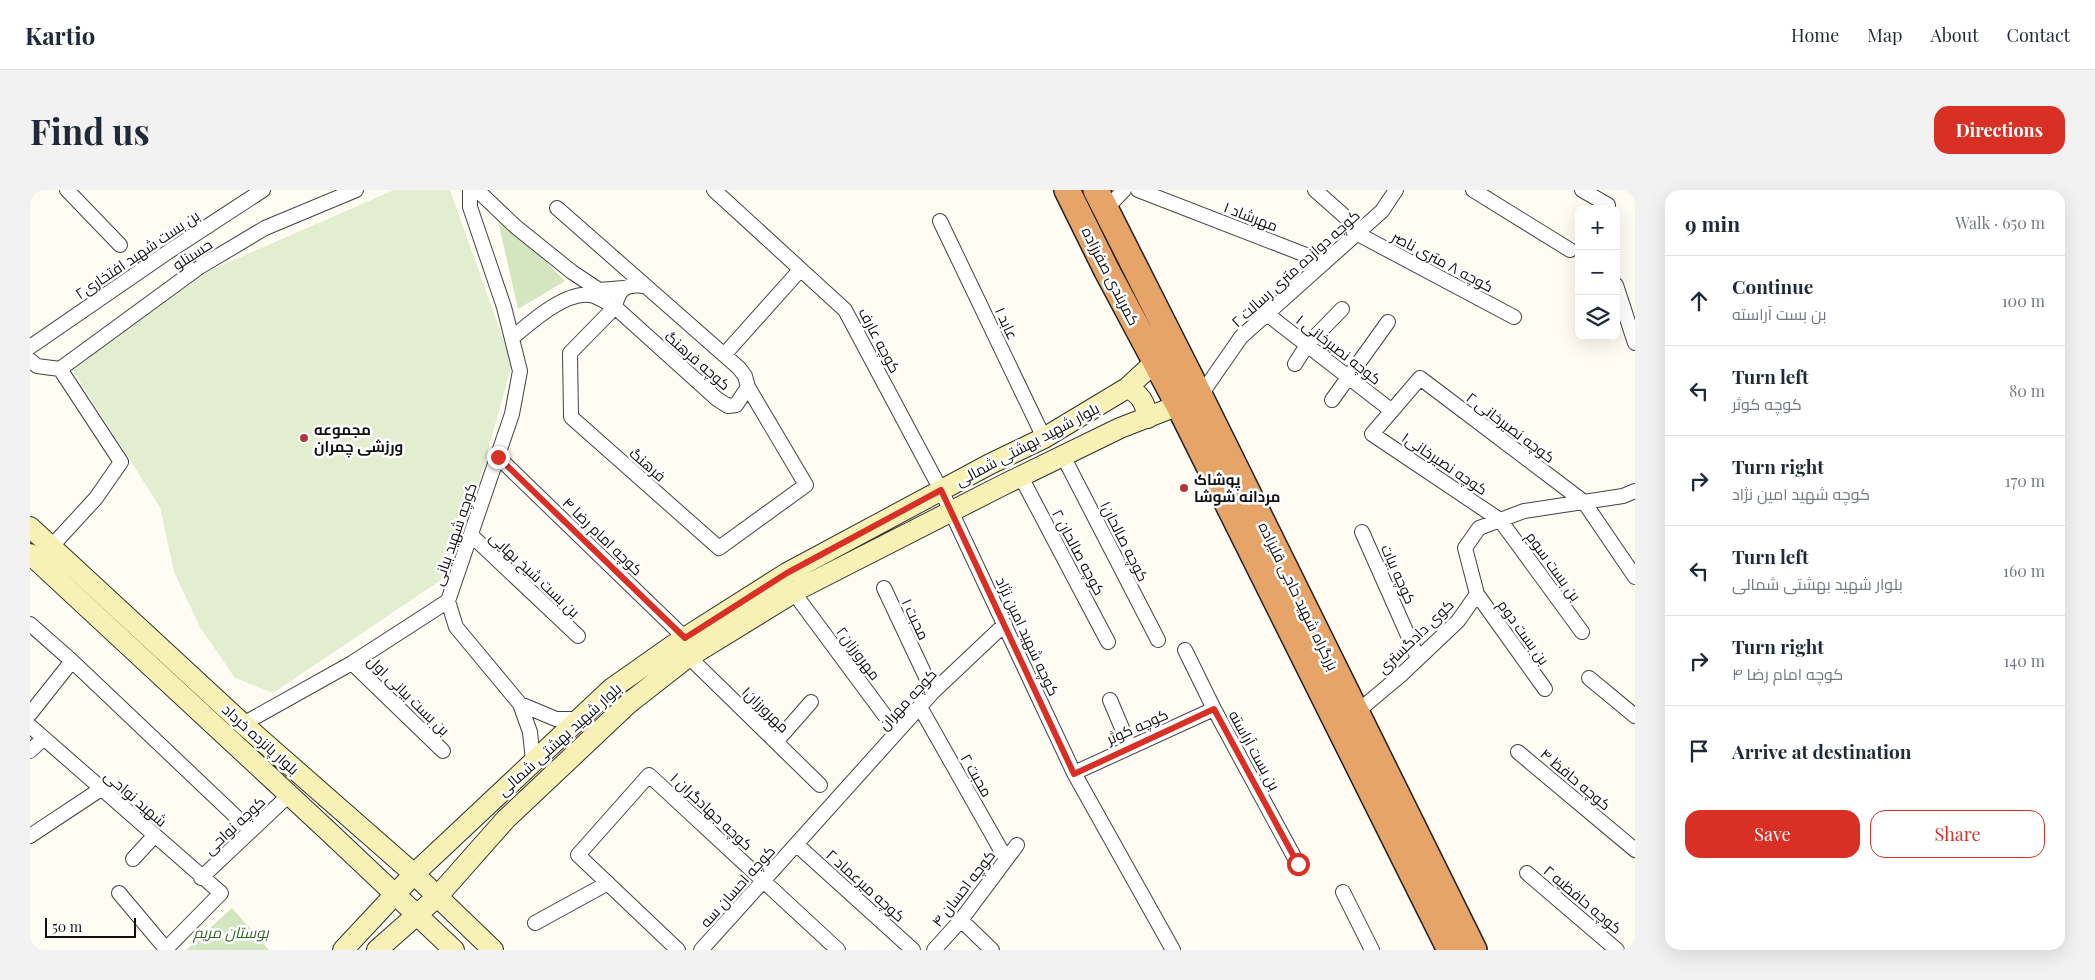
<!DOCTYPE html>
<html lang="en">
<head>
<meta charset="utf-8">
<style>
	body { margin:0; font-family:"Playfair Display",Cairo,serif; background:#f2f2f3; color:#1f2937 }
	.controls { position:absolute; right:15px; top:15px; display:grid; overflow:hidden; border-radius:10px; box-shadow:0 5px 20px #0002 }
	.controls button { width:45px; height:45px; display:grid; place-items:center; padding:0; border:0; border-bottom:1px solid #e0e1e3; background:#fff; color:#1f2937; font:25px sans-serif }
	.scale { position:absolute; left:15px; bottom:12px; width:91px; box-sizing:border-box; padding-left:5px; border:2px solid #101010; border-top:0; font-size:14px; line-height:18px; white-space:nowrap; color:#101010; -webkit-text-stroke:4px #fff; paint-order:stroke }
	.stop { position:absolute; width:15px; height:15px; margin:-11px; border:4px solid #d93025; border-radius:50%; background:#fff }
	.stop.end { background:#d93025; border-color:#fff; box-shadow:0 1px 5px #0008 }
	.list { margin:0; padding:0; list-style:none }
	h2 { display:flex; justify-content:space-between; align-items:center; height:65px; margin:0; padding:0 20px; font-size:21px }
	h2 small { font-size:16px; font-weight:400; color:#747a83 }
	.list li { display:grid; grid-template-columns:32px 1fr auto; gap:15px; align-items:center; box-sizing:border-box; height:90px; padding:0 20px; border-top:1px solid #e0e1e3 }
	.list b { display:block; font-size:19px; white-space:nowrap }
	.list p { margin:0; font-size:16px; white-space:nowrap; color:#747a83 }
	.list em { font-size:16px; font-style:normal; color:#747a83 }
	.actions { display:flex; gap:10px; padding:15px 20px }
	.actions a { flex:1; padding:11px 0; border:1px solid #d93025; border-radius:15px; text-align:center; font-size:18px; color:#d93025 }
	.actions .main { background:#d93025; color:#fff }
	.icon { flex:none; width:28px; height:28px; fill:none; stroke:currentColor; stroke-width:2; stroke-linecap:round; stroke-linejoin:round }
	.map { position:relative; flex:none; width:1605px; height:760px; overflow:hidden; border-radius:15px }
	header { display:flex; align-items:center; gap:30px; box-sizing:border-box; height:70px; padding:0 25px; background:#fff; border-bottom:1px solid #e0e1e3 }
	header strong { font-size:24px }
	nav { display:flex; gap:28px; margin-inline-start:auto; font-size:18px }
	.intro { display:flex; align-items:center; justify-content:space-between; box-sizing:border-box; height:120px; padding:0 30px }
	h1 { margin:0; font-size:35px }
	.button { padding:12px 22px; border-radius:15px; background:#d93025; color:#fff; font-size:18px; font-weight:700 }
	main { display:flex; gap:30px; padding:0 30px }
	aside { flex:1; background:#fff; border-radius:15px; box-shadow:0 5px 20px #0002 }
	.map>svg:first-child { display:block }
</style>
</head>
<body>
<header>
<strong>Kartio</strong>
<nav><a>Home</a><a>Map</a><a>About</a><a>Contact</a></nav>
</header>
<div class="intro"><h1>Find us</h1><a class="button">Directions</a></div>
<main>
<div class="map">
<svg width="1605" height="760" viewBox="0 0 1605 760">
	<rect width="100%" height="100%" fill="#fefcf3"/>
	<path fill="#d3e6bf" d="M 466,22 L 535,91 L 488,119 Z
		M 202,718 L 239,760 L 156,760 Z"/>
	<path fill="#e3eed0" d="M 364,0 L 420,0 L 482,174 L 424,381 L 243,503 L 205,488 L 170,437 L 144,382 L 130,317 L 41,178 L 181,80 Z"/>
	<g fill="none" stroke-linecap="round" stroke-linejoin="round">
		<g stroke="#434343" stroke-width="16">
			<path id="street" d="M 37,0 L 90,55
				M 447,0 L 486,37 L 542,82 L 569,100 L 594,98
				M 684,0 L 815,120 L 911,300 L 1044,583 L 1143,760
				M 1108,0 L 1294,72
				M 1285,0 L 1330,40
				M 1443,0 L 1540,60
				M 1552,0 L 1578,15
				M 527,18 L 709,178 L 715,186 L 718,197 L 706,215 L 698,216 L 687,209 L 585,117 C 589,98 596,94 614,96
				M 1076,19 L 1094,0
				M 910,31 L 1014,248
				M 1326,43 L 1484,127
				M 1586,95 L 1605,153
				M 1237,124 L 1362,221
				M 482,148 C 500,133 535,101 560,105 C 568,106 577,113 585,117 L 540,163 L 541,227 L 689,358 L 776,295 L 718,197
				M 0,157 L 138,62 L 233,0
				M 694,165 L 770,80
				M 0,170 L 7,176 L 30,179
				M 1265,174 L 1277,155 L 1312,119
				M 30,179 L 168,78 L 235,38 L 326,0
				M 1170,206 L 1211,147 L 1352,21 L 1366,0
				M 1302,210 L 1358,132
				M 1033,266 L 1128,450
				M 468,267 L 655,448
				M 991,287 L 1078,452
				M 1332,342 L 1388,468
				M 441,345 L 548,446
				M 21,357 L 66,308 L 91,272 L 30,179
				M 854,398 L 903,502
				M 764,403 L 867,542
				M 1447,404 L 1515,499
				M 418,411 L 426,437 L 490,514 L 500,542 L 503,571
				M 0,434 L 42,471 L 221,641
				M 1552,442 L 1470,330 L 1342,244 L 1390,188 L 1554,312 L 1605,387
				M 1155,460 L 1184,519 L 1268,674
				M 659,467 L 790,595
				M 322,473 L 413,561
				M 1559,488 L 1605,526
				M 1080,510 L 1100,557
				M 490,514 L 526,529 L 551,529
				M 890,517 L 976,669
				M 1327,522 L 1371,485 L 1428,431 L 1447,404 L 1435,358 L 1449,338 L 1494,321 L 1593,306 L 1605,301
				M 0,524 L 42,471
				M 213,534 L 322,473 L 418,411 L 482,224 L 490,181 L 474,117 L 440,17 L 440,0
				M 0,536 L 191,703 L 135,760
				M 746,552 L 781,512
				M 0,561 L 14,548
				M 1488,562 L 1605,660
				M 1044,583 L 1184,519
				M 0,646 L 71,599
				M 767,655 L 883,760
				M 103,669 L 125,645
				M 1497,683 L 1587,760
				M 171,688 L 259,605
				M 1313,702 L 1342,760
				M 89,703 L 136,759
				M 931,730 L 962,760
				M 505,733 L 578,693
				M 648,760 L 548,665 L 619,585 L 808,760
				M 671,760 L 903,502 L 975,434
				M 904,760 L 931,730 L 987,655"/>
		</g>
		<g stroke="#323232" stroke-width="22">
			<path id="secondary" d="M 1097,198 C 1111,204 1115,213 1118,228
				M 0,337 L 213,534 L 384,684 L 463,760
				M 0,364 L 297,640 L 424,760
				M 313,760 L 384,684 L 581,499 L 642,456 L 757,383 L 960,274 L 1014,248 L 1097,198 L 1125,172 L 1138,166
				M 347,760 L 407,707 L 476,629 L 493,613 L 599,513 L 654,470 L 771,398 L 973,295 L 1090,238 L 1162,210"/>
		</g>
		<g stroke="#212121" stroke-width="28">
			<path id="highway" d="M 1037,0 L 1077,81 L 1149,216 L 1420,760
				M 1066,0 L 1170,206 L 1444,760"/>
		</g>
		<use href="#street" stroke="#fff" stroke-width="14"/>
		<use href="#secondary" stroke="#f7f1b5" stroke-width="20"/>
		<use href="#highway" stroke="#e6a469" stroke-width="25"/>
	</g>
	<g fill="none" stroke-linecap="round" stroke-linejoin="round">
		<path stroke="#d93025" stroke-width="6" d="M 468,267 L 655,448 L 757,383 L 911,300 L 1044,584 L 1184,519 L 1268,674"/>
	</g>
	<g fill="#b33438" stroke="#fff" stroke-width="2">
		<circle cx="274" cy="248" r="5"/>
		<circle cx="1154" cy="298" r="5"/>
	</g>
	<g text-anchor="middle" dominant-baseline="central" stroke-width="5" stroke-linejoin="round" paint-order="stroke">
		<g font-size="15" fill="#101010" stroke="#fff">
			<text transform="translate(1221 26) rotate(21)">مهرشاد ۱</text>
			<text transform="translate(107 64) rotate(-34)">بن بست شهید افتخاری۲</text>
			<text transform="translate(162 64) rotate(-33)">حسینلو</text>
			<text transform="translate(1413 71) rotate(28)">کوچه ۸ متری ناصر</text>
			<text transform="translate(1265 78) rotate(-42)">کوچه دوازده متری رسالت ۲</text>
			<text transform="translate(1081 86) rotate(63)">کمربندی صفرزاده</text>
			<text transform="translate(977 133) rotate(65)">عابد ۱</text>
			<text transform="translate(850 150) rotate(62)">کوچه عارف</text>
			<text transform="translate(1309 159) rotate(38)">کوچه نصیرخانی ۱</text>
			<text transform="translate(668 170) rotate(41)">کوچه فرهنگ</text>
			<text transform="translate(1481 237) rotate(37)">کوچه نصیرخانی ۲</text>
			<text transform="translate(997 254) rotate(-28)">بلوار شهید بهشتی شمالی</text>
			<text transform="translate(1415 273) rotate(34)">کوچه نصیرخانی۱</text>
			<text transform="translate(618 274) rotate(41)">فرهنگ</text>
			<text transform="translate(424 344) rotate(-71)">کوچه شهید بیانی</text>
			<text transform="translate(573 346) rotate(44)">کوچه امام رضا ۴</text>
			<text transform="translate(1095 351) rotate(63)">کوچه صالحان۱</text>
			<text transform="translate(1049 362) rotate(62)">کوچه صالحان ۲</text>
			<text transform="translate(1524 376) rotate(54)">بن بست سوم</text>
			<text transform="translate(505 384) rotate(43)">بن بست شیخ بهایی</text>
			<text transform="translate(1369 384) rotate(66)">کوچه بیات</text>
			<text transform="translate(1269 406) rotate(64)">بزرگراه شهید حاجی قلیزاده</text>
			<text transform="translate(886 429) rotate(65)">محبت ۱</text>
			<text transform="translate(1494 442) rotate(54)">بن بست دوم</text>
			<text transform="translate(998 446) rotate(65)">کوچه شهید امین نژاد</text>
			<text transform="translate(1385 446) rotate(-44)">کوی دادگستری</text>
			<text transform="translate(829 463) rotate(53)">مهرورزان۲</text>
			<text transform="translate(379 505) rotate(44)">بن بست بیانی اول</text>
			<text transform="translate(877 509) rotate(-47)">کوچه مهران</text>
			<text transform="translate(736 519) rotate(44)">مهرورزان۱</text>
			<text transform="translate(1107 536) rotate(-24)">کوچه کوثر</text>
			<text transform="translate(231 549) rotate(42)">بلوار پانزده خرداد</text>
			<text transform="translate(529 549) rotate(-42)">بلوار شهید بهشتی شمالی</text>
			<text transform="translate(1225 560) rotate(61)">بن بست آراسته</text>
			<text transform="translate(947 585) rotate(60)">محبت ۲</text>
			<text transform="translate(1546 589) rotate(40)">کوچه حافظ ۴</text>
			<text transform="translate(106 608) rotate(41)">شهید نواحی</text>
			<text transform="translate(682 621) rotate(43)">کوچه جهادگران ۱</text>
			<text transform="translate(204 635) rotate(-43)">کوچه نواحی</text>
			<text transform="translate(836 695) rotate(42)">کوچه میرعماد ۲</text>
			<text transform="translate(707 696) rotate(-48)">کوچه احسان سه</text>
			<text transform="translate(933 698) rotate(-52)">کوچه احسان ۴</text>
			<text transform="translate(1553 709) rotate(40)">کوچه حافظیه ۲</text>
		</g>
		<g font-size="15" font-weight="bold" fill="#101010" stroke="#fff" text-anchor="start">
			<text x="284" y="239">مجموعه<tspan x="284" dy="17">ورزشی چمران</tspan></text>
			<text x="1164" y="289">پوشاک<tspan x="1164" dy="17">مردانه شوشا</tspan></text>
		</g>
		<g font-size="15" font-style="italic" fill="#316225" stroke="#fff">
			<text x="201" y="742">بوستان مریم</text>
		</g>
	</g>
</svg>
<div class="controls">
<button>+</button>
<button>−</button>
<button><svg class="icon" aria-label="layers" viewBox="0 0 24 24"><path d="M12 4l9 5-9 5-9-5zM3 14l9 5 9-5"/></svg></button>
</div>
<div class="scale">50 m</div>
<div class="stop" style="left:1268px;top:674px"></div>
<div class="stop end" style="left:468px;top:267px"></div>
</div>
<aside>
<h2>9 min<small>Walk · 650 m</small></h2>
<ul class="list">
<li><svg class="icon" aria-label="ahead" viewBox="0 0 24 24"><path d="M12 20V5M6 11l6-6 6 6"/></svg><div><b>Continue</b><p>بن بست آراسته</p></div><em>100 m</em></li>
<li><svg class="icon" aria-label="left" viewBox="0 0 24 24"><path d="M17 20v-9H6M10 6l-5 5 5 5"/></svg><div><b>Turn left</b><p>کوچه کوثر</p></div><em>80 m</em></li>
<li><svg class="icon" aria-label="right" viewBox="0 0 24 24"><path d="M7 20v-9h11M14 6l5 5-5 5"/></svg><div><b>Turn right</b><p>کوچه شهید امین نژاد</p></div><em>170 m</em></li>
<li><svg class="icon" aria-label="left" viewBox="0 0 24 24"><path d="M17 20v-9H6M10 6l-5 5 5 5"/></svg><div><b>Turn left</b><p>بلوار شهید بهشتی شمالی</p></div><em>160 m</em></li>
<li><svg class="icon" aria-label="right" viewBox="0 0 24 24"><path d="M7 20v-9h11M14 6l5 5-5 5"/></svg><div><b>Turn right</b><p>کوچه امام رضا ۴</p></div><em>140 m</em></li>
<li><svg class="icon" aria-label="arrive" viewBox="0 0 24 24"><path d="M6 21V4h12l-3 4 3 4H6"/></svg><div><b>Arrive at destination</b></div></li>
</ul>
<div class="actions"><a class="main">Save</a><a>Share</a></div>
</aside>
</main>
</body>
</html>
